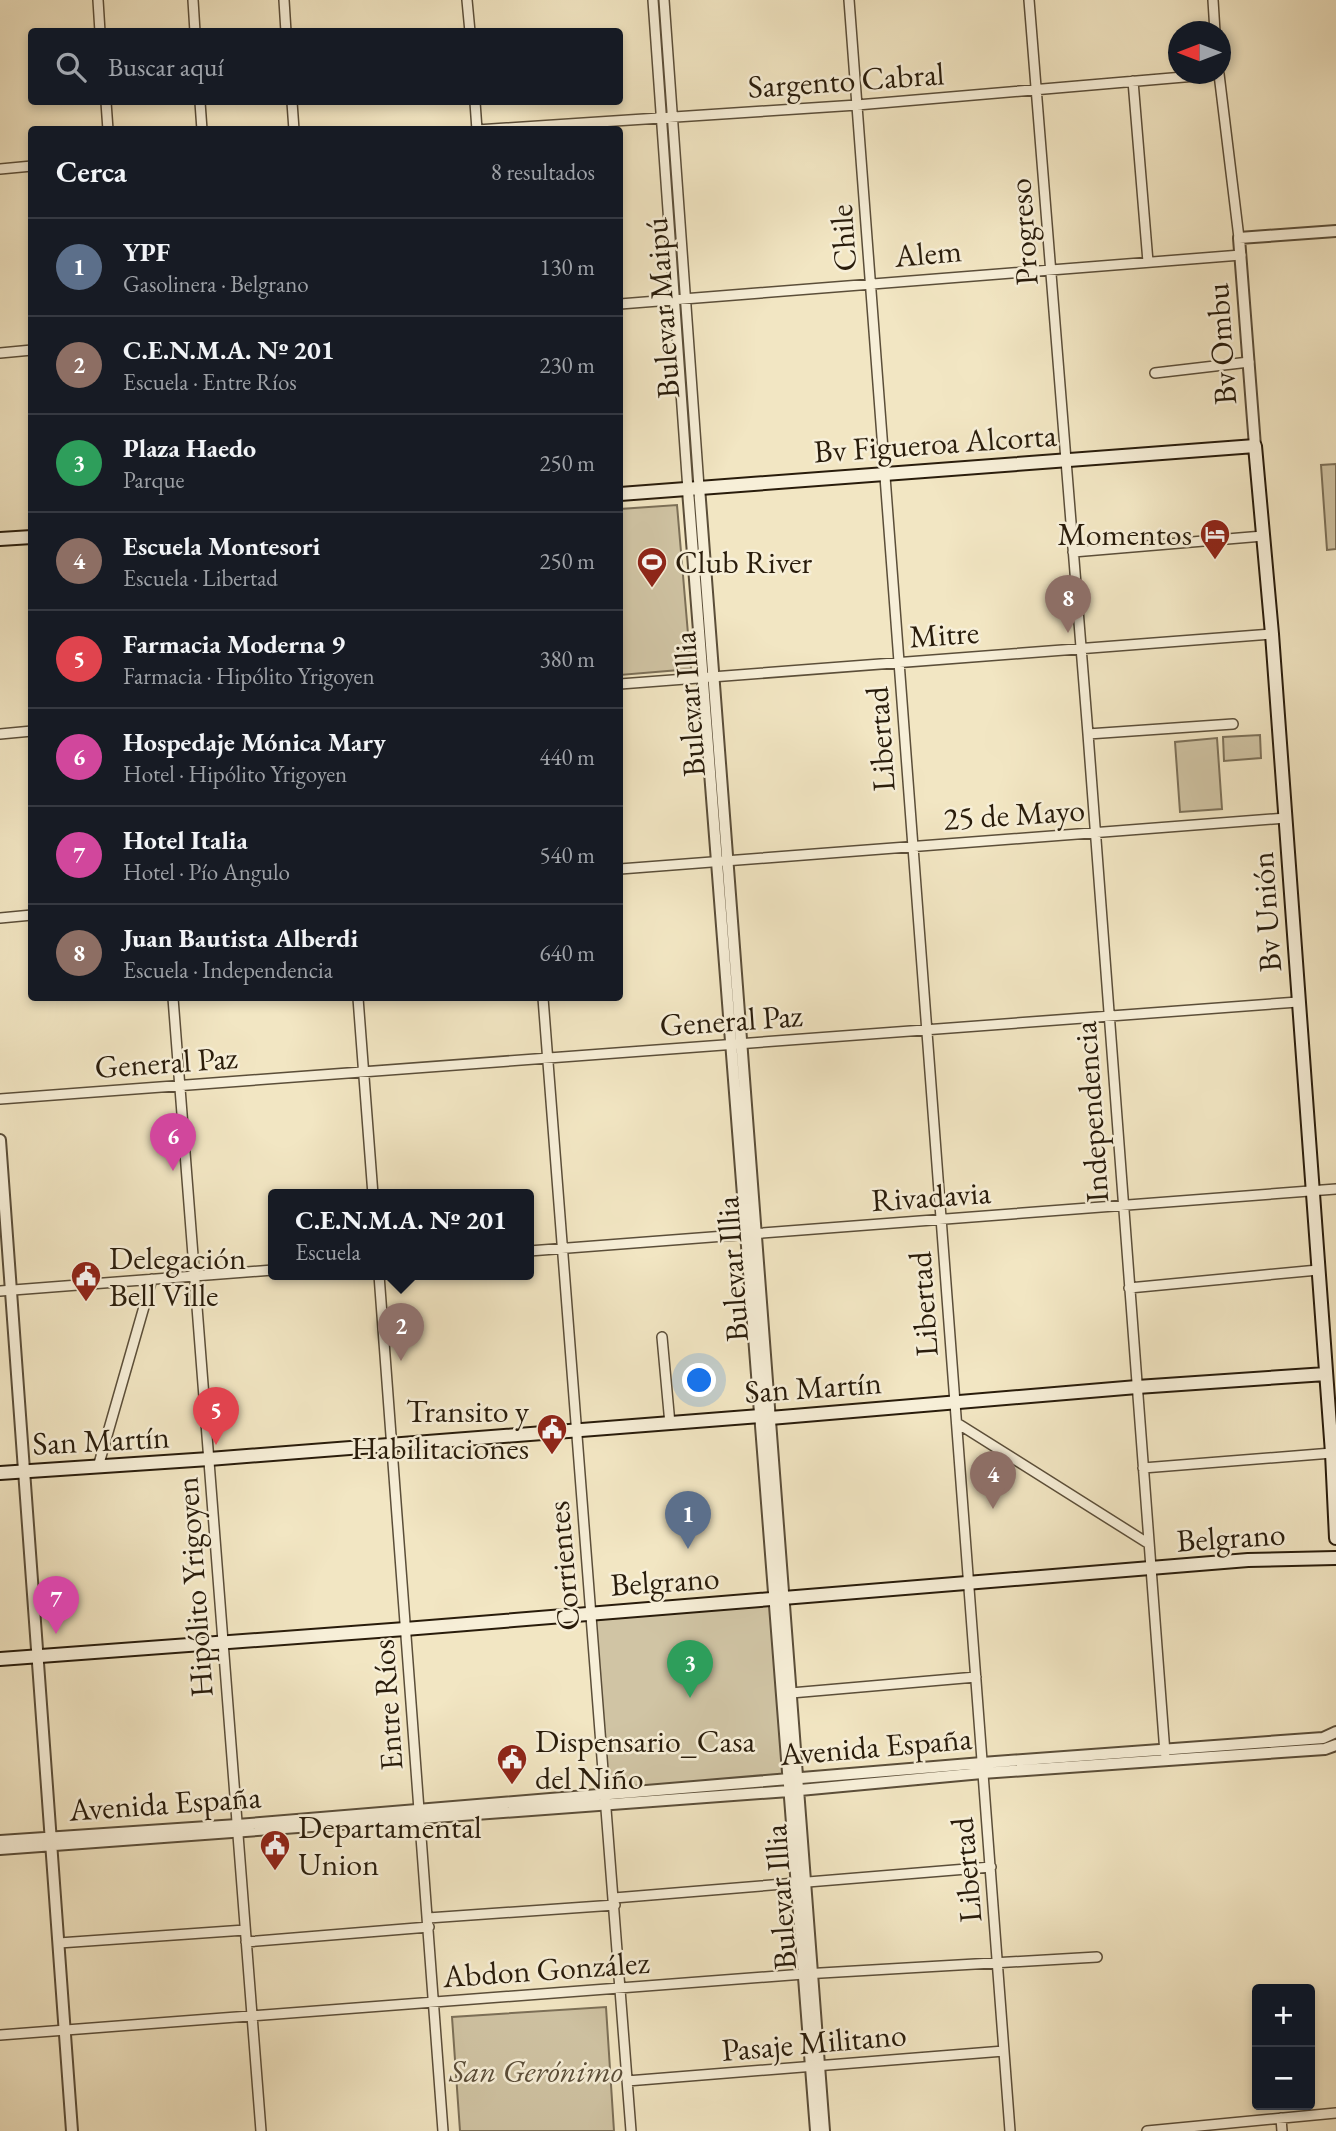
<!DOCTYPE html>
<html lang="es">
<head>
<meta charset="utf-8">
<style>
	body { margin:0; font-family:"EB Garamond",serif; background:#20242c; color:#f1f3f6 }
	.controls { position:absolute; right:21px; bottom:21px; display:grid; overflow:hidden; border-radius:7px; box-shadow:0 4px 10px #0003 }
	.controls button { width:63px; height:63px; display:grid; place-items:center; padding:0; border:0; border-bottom:2px solid #363941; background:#171b24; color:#f1f3f6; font:35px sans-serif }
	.compass { position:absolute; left:1168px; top:21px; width:63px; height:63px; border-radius:50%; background:#171b24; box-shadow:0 4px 10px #0003; rotate:270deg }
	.you { position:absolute; left:700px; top:1381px; width:24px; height:24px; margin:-18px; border:5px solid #fff; border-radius:50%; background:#1a73e8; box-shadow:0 0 0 10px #1a73e833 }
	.badge { display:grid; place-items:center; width:46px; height:46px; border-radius:50%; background:#0f766e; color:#fff; font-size:23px; font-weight:700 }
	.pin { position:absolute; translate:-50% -58px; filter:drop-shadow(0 2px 4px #0008) }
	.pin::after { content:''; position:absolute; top:37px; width:24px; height:21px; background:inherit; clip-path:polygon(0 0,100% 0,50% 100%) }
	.popup { position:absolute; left:268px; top:1189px; width:266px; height:91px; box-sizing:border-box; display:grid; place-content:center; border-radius:7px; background:#171b24; filter:drop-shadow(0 2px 5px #0005); font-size:23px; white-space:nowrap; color:#9ea1a6 }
	.popup b { font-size:26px; color:#f1f3f6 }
	.popup::after { content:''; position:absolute; left:50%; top:100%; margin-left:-14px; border:14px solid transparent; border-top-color:#171b24 }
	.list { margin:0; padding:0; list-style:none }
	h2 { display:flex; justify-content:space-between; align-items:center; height:91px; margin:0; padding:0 28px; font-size:30px }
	h2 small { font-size:23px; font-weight:400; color:#9ea1a6 }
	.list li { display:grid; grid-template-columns:46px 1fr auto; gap:21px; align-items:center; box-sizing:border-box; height:98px; padding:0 28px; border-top:2px solid #363941 }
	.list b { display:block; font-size:26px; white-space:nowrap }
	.list p { margin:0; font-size:23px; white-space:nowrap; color:#9ea1a6 }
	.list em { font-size:23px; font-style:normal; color:#9ea1a6 }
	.icon { flex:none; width:38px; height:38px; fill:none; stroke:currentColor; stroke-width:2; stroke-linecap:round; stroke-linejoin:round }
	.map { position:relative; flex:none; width:1336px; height:2131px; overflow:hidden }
	.search { position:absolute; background:#171b24; box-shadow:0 4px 10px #0003; left:28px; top:28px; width:595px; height:77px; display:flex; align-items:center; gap:18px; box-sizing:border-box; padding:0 24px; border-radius:7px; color:#9ea1a6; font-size:26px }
	.panel { position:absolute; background:#171b24; box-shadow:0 4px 10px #0003; left:28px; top:126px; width:595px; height:875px; border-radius:7px }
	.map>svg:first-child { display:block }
</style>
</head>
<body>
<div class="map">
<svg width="1336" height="2131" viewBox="0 0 1336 2131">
	<rect width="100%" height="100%" fill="#f2e6c3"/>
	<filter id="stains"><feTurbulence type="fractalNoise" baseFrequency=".00286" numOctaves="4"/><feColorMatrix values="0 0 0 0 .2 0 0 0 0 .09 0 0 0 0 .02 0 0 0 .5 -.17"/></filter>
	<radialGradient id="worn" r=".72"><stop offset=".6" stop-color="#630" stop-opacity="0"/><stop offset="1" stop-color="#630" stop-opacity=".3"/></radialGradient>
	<path fill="#d0c4a4" stroke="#7c7058" stroke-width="2" d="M 1336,464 L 1336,549 L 1327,550 L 1321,465 Z
		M 677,505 L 691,669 L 620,675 L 620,509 Z
		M 1260,735 L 1261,758 L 1224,761 L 1223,737 Z
		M 1217,738 L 1222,809 L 1180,812 L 1175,742 Z
		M 771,1605 L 785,1776 L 608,1791 L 594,1620 Z
		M 606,2007 L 614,2131 L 460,2131 L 452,2017 Z"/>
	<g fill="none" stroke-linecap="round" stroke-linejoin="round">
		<g stroke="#5b4e39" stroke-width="12">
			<path id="minor" d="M 98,0 L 100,32
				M 193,0 L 195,32
				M 284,0 L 286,32
				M 467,0 L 470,32
				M 653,0 L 688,490
				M 664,0 L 699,487
				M 849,0 L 1010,2131
				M 1029,0 L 1088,734 L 1165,1753
				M 1213,0 L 1215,32
				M 1219,74 L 1239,238
				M 1133,81 L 1148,262
				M 106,102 L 108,130
				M 200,102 L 202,130
				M 292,102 L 294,130
				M 475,102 L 477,130
				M 477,130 L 857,105 L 1219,74
				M 0,169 L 32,166
				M 620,304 L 1241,255
				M 0,353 L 32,350
				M 1155,373 L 1249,362
				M 1073,552 L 1263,536
				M 620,684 L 1272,634
				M 0,734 L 32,731
				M 1088,734 L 1233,724
				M 620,869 L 1286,818
				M 0,918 L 32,915
				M 173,998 L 261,2131
				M 358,998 L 373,1195
				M 543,998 L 631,2131
				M 0,1099 L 1298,1002
				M 529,1251 L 1336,1189
				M 379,1275 L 443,2131
				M 1129,1288 L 1318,1270
				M 0,1291 L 273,1270
				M 662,1337 L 670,1424
				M 957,1423 L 1149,1544
				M 98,1467 L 152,1279
				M 1143,1468 L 1332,1453
				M 791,1693 L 976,1677
				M 614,1898 L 991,1867
				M 428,1918 L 615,1905
				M 246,1942 L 429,1927
				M 59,1943 L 245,1930
				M 0,2035 L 804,1974 L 1097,1957
				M 627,2081 L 1004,2051
				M 1281,2118 L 1282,2131
				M 1147,2131 L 1336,2113"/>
		</g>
		<g stroke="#5b4e39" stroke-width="14">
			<path id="tertiary" d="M 1255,446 L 1239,238 L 1336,231
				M 699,487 L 824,2131
				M 688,490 L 816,2131
				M 0,1140 L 72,2131
				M 0,1841 L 237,1825 L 982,1763 L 1323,1738 L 1336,1732
				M 0,1849 L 789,1791 L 982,1773 L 1325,1749 L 1336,1745"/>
		</g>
		<g stroke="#291c0b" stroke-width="16">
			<path id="secondary" d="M 620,494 L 1255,446 L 1272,634 L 1332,1453 L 1336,1538
				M 0,539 L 32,537
				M 0,1473 L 209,1459 L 760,1416 L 770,1418 L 1137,1387 L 1326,1374
				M 0,1659 L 405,1629 L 1248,1560 L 1335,1558"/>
		</g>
		<use href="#minor" stroke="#f7efd8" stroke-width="9"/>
		<use href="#tertiary" stroke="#f7efd8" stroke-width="10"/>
		<use href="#secondary" stroke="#f7efd8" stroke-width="12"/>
	</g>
	<defs>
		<g id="hotel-pin" transform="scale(1.575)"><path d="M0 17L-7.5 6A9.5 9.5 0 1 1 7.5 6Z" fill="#8f2418" stroke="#f7efd8"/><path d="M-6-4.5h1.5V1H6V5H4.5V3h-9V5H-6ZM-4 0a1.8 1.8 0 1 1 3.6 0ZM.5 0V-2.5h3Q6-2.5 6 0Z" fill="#fff"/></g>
		<g id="stadium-pin" transform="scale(1.575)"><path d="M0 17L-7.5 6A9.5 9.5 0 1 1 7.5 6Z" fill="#8f2418" stroke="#f7efd8"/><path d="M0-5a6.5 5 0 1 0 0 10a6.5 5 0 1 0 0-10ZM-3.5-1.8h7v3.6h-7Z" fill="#fff"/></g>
		<g id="civic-pin" transform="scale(1.575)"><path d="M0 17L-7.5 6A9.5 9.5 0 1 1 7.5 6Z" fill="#8f2418" stroke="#f7efd8"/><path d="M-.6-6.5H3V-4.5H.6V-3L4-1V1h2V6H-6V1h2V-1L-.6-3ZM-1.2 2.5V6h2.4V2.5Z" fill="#fff"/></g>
	</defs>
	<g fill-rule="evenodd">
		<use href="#hotel-pin" x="1215" y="534"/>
		<use href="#stadium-pin" x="652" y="562"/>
		<use href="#civic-pin" x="86" y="1276"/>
		<use href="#civic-pin" x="552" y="1429"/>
		<use href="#civic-pin" x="512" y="1759"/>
		<use href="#civic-pin" x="275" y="1845"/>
	</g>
	<g text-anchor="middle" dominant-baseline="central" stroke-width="5" stroke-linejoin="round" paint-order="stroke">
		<g font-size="32" fill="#291c0b" stroke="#f7efd8">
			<text transform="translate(846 80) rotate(-4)">Sargento Cabral</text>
			<text transform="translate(1023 232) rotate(-94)">Progreso</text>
			<text transform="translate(843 238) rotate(-94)">Chile</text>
			<text transform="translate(928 253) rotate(-5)">Alem</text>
			<text transform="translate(662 308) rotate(-94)">Bulevar Maipú</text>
			<text transform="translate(1221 344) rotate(-94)">Bv Ombu</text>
			<text transform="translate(935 443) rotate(-4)">Bv Figueroa Alcorta</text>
			<text transform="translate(944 634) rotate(-4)">Mitre</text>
			<text transform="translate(689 704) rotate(-94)">Bulevar Illia</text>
			<text transform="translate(880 739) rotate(-94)">Libertad</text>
			<text transform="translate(1014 814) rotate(-4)">25 de Mayo</text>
			<text transform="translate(1266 912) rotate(-94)">Bv Unión</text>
			<text transform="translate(731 1020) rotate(-4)">General Paz</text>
			<text transform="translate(166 1062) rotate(-4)">General Paz</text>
			<text transform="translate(1091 1112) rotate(-94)">Independencia</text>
			<text transform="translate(931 1196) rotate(-4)">Rivadavia</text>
			<text transform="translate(732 1269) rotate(-94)">Bulevar Illia</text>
			<text transform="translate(923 1304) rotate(-94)">Libertad</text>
			<text transform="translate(813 1387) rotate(-4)">San Martín</text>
			<text transform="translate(101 1440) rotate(-3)">San Martín</text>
			<text transform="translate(1231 1537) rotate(-4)">Belgrano</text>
			<text transform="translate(563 1566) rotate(-95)">Corrientes</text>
			<text transform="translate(665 1581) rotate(-4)">Belgrano</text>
			<text transform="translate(194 1587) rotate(-94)">Hipólito Yrigoyen</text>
			<text transform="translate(387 1705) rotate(-94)">Entre Ríos</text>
			<text transform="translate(876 1746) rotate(-5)">Avenida España</text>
			<text transform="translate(165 1803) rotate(-4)">Avenida España</text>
			<text transform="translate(966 1870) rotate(-95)">Libertad</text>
			<text transform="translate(780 1897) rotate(-94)">Bulevar Illia</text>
			<text transform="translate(546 1969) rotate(-4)">Abdon González</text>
			<text transform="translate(814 2042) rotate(-5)">Pasaje Militano</text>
		</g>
		<g font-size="32" fill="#291c0b" stroke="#f7efd8" text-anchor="start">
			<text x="1192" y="534" text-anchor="end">Momentos</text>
			<text x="675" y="562">Club River</text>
			<text x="109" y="1258">Delegación<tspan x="109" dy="37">Bell Ville</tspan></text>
			<text x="529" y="1411" text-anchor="end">Transito y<tspan x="529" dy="37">Habilitaciones</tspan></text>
			<text x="535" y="1741">Dispensario_Casa<tspan x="535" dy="37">del Niño</tspan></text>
			<text x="298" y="1827">Departamental<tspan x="298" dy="37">Union</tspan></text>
		</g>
		<g font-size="32" font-style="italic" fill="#5b4e39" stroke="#f7efd8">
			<text x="536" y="2071">San Gerónimo</text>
		</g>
	</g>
	<rect width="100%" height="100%" filter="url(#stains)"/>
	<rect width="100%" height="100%" fill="url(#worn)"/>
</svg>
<div class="controls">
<button>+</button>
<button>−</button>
</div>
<svg class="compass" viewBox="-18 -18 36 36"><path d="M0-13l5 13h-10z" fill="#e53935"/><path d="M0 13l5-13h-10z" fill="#9ea1a6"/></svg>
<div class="you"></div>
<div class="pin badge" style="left:688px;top:1549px;background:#5c6f8a">1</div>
<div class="pin badge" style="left:401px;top:1361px;background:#8d6e63">2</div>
<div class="popup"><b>C.E.N.M.A. Nº 201</b>Escuela</div>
<div class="pin badge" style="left:690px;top:1698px;background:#2e9e5b">3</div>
<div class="pin badge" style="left:993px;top:1509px;background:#8d6e63">4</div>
<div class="pin badge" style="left:216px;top:1445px;background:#e0444e">5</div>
<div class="pin badge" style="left:173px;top:1171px;background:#d1479c">6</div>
<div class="pin badge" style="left:56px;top:1634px;background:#d1479c">7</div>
<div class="pin badge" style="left:1068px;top:633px;background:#8d6e63">8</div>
<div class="search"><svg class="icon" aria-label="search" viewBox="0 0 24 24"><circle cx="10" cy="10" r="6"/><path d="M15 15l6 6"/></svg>Buscar aquí</div>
<section class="panel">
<h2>Cerca<small>8 resultados</small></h2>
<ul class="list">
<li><span class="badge" style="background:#5c6f8a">1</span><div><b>YPF</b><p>Gasolinera · Belgrano</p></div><em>130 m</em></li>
<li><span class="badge" style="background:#8d6e63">2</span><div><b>C.E.N.M.A. Nº 201</b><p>Escuela · Entre Ríos</p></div><em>230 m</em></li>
<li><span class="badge" style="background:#2e9e5b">3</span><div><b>Plaza Haedo</b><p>Parque</p></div><em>250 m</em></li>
<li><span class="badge" style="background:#8d6e63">4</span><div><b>Escuela Montesori</b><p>Escuela · Libertad</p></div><em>250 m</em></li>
<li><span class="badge" style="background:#e0444e">5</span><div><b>Farmacia Moderna 9</b><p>Farmacia · Hipólito Yrigoyen</p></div><em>380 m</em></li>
<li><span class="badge" style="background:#d1479c">6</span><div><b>Hospedaje Mónica Mary</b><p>Hotel · Hipólito Yrigoyen</p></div><em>440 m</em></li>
<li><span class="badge" style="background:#d1479c">7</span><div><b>Hotel Italia</b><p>Hotel · Pío Angulo</p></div><em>540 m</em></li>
<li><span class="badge" style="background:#8d6e63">8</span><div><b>Juan Bautista Alberdi</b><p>Escuela · Independencia</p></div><em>640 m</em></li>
</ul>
</section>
</div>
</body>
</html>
